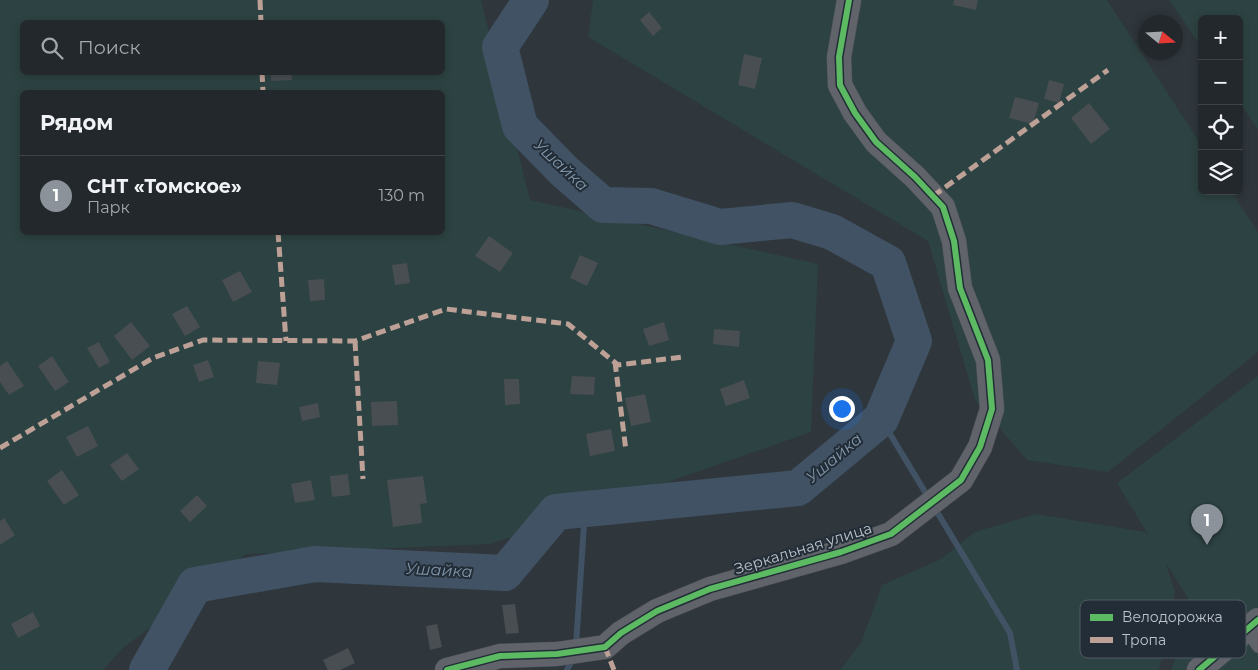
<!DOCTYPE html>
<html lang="ru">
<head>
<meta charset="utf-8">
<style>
	body { margin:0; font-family:Montserrat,sans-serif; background:#2f3439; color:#f1f3f6 }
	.controls { position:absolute; right:15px; top:15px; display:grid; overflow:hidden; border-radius:8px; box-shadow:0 2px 8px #0003 }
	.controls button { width:45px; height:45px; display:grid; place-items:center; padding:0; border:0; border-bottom:1px solid #404449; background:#23282d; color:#f1f3f6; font:25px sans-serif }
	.compass { position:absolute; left:1138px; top:15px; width:45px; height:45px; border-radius:50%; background:#23282d; box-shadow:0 2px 8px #0003; rotate:108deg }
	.you { position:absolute; left:841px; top:408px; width:18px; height:18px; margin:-12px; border:4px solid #fff; border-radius:50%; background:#1a73e8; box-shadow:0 0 0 8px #1a73e833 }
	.badge { display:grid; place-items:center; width:32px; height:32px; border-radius:50%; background:#8b9299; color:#fff; font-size:16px; font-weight:700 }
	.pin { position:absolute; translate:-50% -41px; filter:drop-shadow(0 1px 2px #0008) }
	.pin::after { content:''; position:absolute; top:26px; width:18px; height:15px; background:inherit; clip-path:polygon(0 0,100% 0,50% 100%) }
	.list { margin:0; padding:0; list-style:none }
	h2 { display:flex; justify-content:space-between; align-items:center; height:65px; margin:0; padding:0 20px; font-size:21px }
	h2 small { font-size:16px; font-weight:400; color:#a3a6aa }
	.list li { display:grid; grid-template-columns:32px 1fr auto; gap:15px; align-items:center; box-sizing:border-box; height:80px; padding:0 20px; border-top:1px solid #404449 }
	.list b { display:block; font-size:19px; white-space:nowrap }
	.list p { margin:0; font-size:16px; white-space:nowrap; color:#a3a6aa }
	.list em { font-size:16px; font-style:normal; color:#a3a6aa }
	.icon { flex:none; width:28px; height:28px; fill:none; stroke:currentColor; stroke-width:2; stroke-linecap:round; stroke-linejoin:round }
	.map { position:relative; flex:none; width:1258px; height:670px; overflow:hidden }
	.search { position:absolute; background:#23282d; box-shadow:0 2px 8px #0003; left:20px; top:20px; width:425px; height:55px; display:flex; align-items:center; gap:12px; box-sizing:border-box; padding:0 18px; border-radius:8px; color:#a3a6aa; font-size:19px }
	.panel { position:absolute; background:#23282d; box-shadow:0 2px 8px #0003; left:20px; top:90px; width:425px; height:145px; border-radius:8px }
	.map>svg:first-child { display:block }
</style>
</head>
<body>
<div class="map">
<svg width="1258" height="670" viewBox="0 0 1258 670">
	<rect width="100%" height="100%" fill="#2f363c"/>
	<path fill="#2d4242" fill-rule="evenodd" d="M 0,0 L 481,0 L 530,200 L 818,264 L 811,432 L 491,544 L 246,554 L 122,649 L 103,670 L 0,670 ZM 22,22 L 442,22 L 442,72 L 22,72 ZM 22,92 L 442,92 L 442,232 L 22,232 Z
		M 593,0 L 1107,0 L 1202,146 L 1202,191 L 1231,191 L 1258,232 L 1258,352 L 1108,472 L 1027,460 L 975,400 L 928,241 L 588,37 Z
		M 1169,0 L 1258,0 L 1258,129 L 1239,102 L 1239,19 L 1202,19 L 1202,48 Z
		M 1258,376 L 1258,670 L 1171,670 L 1194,608 L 1166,563 L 1175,593 L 1159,670 L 840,670 L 861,643 L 882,585 L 941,559 L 975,532 L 1036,514 L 1145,532 L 1150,538 L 1117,483 Z"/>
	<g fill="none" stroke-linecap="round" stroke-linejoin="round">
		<path stroke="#405264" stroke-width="6" d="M 881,419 L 1010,633 L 1017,670
			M 576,646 L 585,509
			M 567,670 L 573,658"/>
		<path stroke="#405264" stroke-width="36" d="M 147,670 L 195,585 L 315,564 L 505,573 L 556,512 L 798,488 L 881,419 L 914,341 L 888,263 L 832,232 L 792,220 L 720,227 L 651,206 L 603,205 L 564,171 L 520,126 L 500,47 L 531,0"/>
	</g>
	<path fill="#494e53" d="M 954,0 L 978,0 L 976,10 L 953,5 Z
		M 649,12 L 662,28 L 653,36 L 640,20 Z
		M 744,54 L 762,58 L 755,89 L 738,85 Z
		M 271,72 L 291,72 L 292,80 L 271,81 Z
		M 1049,80 L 1064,84 L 1059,103 L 1044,99 Z
		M 1015,97 L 1039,103 L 1033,124 L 1009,118 Z
		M 1089,103 L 1110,129 L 1091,144 L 1071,118 Z
		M 489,236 L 513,253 L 500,272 L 475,256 Z
		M 580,255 L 598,263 L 587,286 L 570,278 Z
		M 407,263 L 410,283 L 395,285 L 392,265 Z
		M 240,271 L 252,292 L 233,302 L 222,280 Z
		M 324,279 L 325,300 L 310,301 L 308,280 Z
		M 187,306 L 200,327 L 185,336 L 172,314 Z
		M 131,322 L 150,346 L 132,360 L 114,336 Z
		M 664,322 L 669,340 L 649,346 L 643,329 Z
		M 714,329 L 740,331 L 739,347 L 713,344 Z
		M 99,342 L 110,362 L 99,368 L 87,348 Z
		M 52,356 L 69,382 L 55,391 L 38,366 Z
		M 208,360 L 214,377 L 199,382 L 193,365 Z
		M 7,361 L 24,386 L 9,395 L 0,382 L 0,366 Z
		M 258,361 L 280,363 L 277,385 L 256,383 Z
		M 572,376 L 595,377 L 594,395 L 570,394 Z
		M 504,379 L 519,379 L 520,404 L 505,405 Z
		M 744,380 L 750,398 L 726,406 L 720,389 Z
		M 645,394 L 651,422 L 631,426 L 625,398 Z
		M 397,401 L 398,425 L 372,426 L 371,402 Z
		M 318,403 L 320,417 L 302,421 L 299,407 Z
		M 88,426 L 98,446 L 77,457 L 66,437 Z
		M 611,429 L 615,451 L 590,456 L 586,434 Z
		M 127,453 L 139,469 L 122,481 L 110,465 Z
		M 62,470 L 79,495 L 64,505 L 47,481 Z
		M 348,474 L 350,495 L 332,497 L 330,476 Z
		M 423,476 L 427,503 L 420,504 L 422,523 L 393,527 L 387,480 Z
		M 311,480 L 315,500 L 295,503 L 291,484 Z
		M 197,495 L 207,506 L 190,522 L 180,511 Z
		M 4,518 L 15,535 L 0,545 L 0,521 Z
		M 515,604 L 519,633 L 506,634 L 502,605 Z
		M 33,612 L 40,626 L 18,638 L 11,624 Z
		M 437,624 L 442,647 L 430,650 L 426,626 Z
		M 348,648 L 355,663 L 340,670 L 328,670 L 323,660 Z"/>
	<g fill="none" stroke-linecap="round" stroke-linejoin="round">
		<g stroke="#4e5257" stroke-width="12">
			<path id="lane" d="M 1246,630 L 1258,647"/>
		</g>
		<g stroke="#4e5257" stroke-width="25">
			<path id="street" d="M 447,670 L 500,656 L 557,654 L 605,647 L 621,633 L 657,611 L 710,589 L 841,552 L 891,534 L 961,480 L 980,447 L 992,409 L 988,360 L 960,288 L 954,241 L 943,207 L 915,177 L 876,142 L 855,113 L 840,85 L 839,57 L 849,0
				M 1199,670 L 1258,620"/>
		</g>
		<use href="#lane" stroke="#60646a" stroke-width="11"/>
		<use href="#street" stroke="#60646a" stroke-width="24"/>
		<path stroke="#bda197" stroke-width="5" stroke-dasharray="10 5" stroke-linecap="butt" d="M 260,0 L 261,22
			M 262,72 L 263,92
			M 933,196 L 1108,70
			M 278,232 L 286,341
			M 355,341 L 363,479
			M 615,362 L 626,451
			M 0,448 L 153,358 L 203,340 L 355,341 L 446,309 L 568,324 L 618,365 L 683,357
			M 605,647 L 614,670"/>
		<g stroke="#232d37" stroke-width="9">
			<path id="cycleway" d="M 447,670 L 500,656 L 557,654 L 605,647 L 621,633 L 657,611 L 710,589 L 841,552 L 891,534 L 961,480 L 980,447 L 992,409 L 988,360 L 960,288 L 954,241 L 943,207 L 915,177 L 876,142 L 855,113 L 840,85 L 839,57 L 849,0
				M 1199,670 L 1258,620"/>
		</g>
		<use href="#cycleway" stroke="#5cba63" stroke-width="6"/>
	</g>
	<g text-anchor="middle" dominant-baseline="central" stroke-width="4" stroke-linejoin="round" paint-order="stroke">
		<g font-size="15" fill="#bcc3cb" stroke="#232d37">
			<text transform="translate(803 548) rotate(-17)">Зеркальная улица</text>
		</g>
		<g font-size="16" font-style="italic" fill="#8096aa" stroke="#232d37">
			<text transform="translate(561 165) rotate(43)">Ушайка</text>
			<text transform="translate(834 458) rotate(-40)">Ушайка</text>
			<text transform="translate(439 570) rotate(3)">Ушайка</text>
		</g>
	</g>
	<rect x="1080" y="600" width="166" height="58" rx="8" fill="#232d37" stroke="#515a63" stroke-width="1"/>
	<rect x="1090" y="614" width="23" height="7" fill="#5cba63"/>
	<rect x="1090" y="637" width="23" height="6" fill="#bda197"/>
	<g font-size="14" fill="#bcc3cb">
		<text x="1122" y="622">Велодорожка</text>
		<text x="1122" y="645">Тропа</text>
	</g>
</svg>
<div class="controls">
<button>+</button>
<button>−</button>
<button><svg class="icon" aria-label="locate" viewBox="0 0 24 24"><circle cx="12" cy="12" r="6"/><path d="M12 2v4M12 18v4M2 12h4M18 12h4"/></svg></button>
<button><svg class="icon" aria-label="layers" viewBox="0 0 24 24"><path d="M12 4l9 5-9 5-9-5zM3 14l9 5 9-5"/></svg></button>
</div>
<svg class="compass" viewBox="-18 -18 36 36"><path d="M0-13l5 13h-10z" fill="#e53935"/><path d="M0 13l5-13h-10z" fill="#a3a6aa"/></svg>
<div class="you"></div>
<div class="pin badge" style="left:1207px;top:545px">1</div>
<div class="search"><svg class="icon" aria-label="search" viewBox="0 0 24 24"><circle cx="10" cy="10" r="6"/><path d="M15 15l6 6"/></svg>Поиск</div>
<section class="panel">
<h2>Рядом<small></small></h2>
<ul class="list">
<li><span class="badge">1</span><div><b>СНТ «Томское»</b><p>Парк</p></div><em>130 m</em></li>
</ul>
</section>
</div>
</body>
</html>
